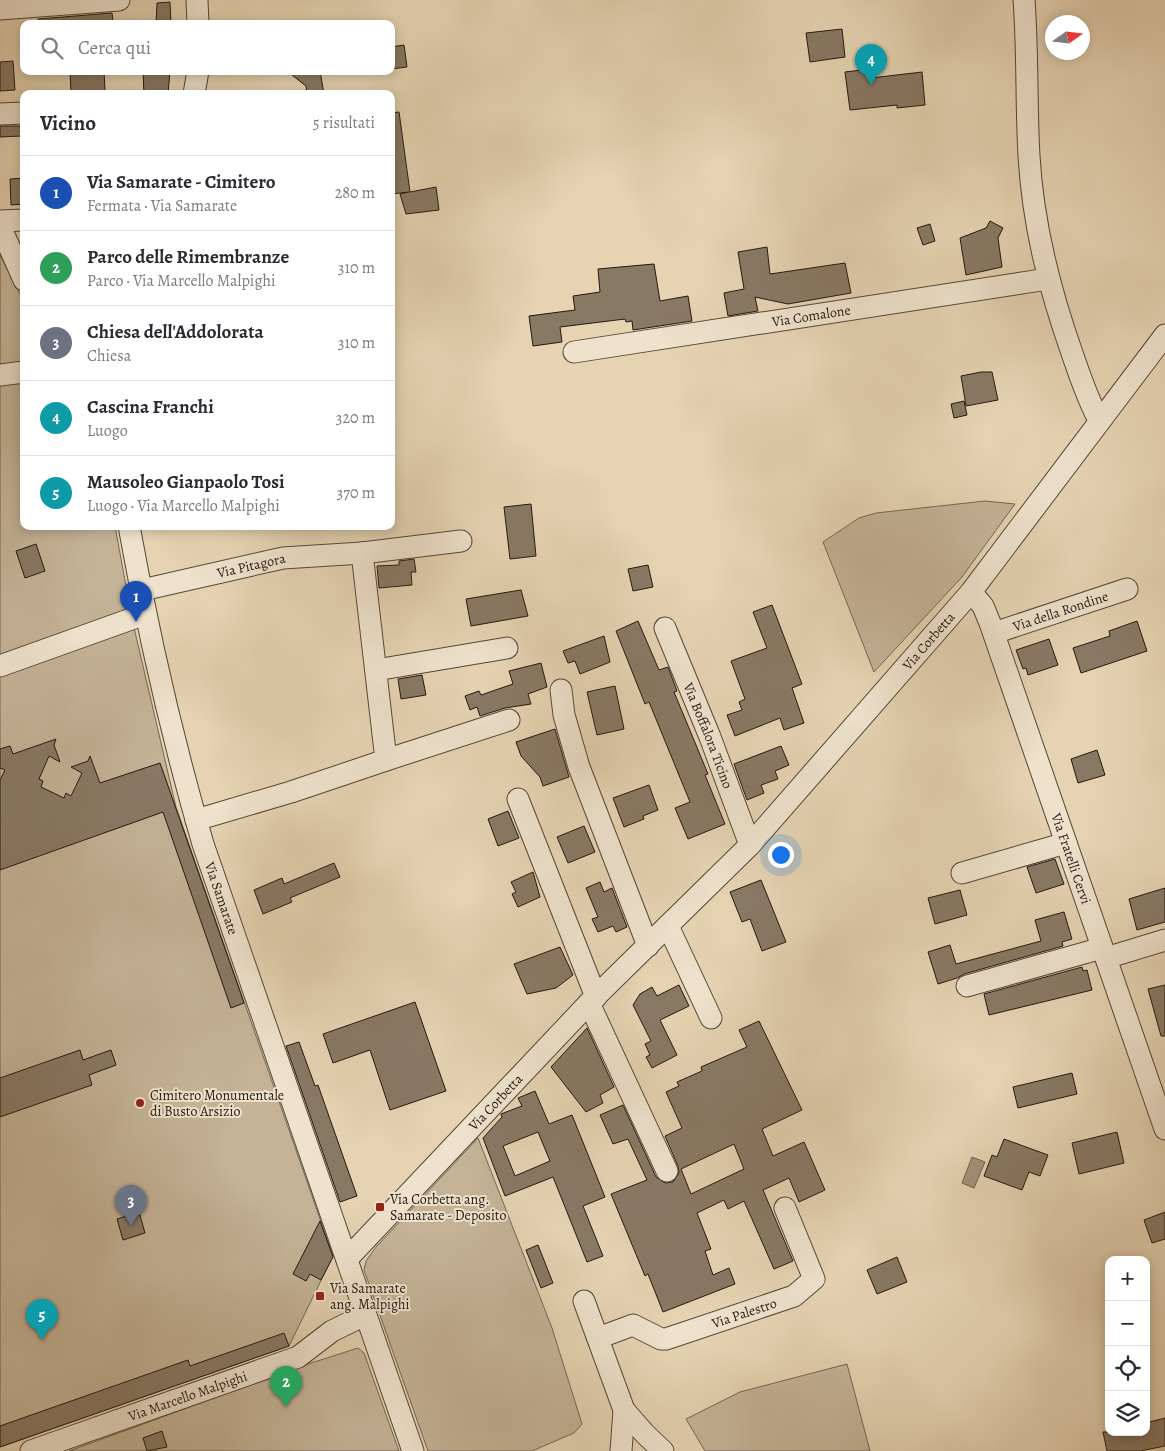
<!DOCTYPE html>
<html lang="it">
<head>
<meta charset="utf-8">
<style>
	body { margin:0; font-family:Alegreya,serif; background:#f7f7f7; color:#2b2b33 }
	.controls { position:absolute; right:15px; bottom:15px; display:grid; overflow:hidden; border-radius:10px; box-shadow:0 2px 12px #0003 }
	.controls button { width:45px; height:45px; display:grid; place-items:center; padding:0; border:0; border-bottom:1px solid #e1e1e2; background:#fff; color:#2b2b33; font:25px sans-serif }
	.compass { position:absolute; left:1045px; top:15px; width:45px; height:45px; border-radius:50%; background:#fff; box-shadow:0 2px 12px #0003; rotate:76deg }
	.you { position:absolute; left:780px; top:854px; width:18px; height:18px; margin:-12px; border:4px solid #fff; border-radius:50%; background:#1a73e8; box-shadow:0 0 0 8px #1a73e833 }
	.badge { display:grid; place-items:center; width:32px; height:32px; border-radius:50%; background:#1a73e8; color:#fff; font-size:16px; font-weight:700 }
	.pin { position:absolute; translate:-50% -41px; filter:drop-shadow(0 1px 2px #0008) }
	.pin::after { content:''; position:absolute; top:26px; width:18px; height:15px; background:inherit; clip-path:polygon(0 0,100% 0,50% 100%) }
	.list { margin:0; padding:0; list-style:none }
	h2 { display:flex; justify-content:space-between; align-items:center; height:65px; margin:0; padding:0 20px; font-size:21px }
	h2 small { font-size:16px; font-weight:400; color:#7c7c81 }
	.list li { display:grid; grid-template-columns:32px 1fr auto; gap:15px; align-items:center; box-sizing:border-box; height:75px; padding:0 20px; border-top:1px solid #e1e1e2 }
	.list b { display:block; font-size:19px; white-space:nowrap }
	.list p { margin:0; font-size:16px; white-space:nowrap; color:#7c7c81 }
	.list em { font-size:16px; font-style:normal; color:#7c7c81 }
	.icon { flex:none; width:28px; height:28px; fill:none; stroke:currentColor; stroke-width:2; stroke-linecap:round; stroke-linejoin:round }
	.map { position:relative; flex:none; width:1165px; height:1451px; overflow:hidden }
	.search { position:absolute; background:#fff; box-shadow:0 2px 12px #0003; left:20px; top:20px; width:375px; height:55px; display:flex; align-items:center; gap:12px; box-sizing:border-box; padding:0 18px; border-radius:10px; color:#7c7c81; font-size:19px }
	.panel { position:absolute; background:#fff; box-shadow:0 2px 12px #0003; left:20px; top:90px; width:375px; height:440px; border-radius:10px }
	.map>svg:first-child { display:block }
</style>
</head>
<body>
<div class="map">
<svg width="1165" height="1451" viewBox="0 0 1165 1451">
	<rect width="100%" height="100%" fill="#e5d3b2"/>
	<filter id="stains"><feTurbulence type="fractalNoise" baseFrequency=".004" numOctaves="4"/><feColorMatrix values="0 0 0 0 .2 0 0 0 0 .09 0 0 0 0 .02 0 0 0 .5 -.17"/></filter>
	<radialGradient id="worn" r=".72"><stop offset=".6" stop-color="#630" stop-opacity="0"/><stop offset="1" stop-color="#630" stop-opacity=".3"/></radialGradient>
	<path fill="#c4b397" stroke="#746654" d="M 0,255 L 24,302 L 24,364 L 0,367 Z
		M 24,379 L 24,526 L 115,526 L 132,619 L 176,807 L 333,1256 L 289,1346 L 0,1447 L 0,382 Z
		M 985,501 L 1015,504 L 962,577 L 874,672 L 823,542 L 859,518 L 876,513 Z
		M 478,1138 L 552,1328 L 582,1424 L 574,1433 L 532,1451 L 428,1451 L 364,1270 L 366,1261 L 376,1247 Z
		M 358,1348 L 364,1353 L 399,1451 L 69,1451 L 308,1364 Z
		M 847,1364 L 870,1451 L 705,1451 L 686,1419 L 740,1392 Z"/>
	<path fill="#a3937b" stroke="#706251" d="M 972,1157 L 985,1162 L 974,1188 L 962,1183 Z"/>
	<path fill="#887965" stroke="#241811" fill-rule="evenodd" d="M 170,2 L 171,24 L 156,24 L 157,3 Z
		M 112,13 L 113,21 L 110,21 L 110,24 L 38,24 L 38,19 Z
		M 842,29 L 845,57 L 810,62 L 806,33 Z
		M 404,45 L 407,67 L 391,69 L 391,47 Z
		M 13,61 L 15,90 L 0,91 L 0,62 Z
		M 870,69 L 871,78 L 922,72 L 925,105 L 897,108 L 897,105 L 850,110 L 845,72 Z
		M 70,71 L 104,71 L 105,91 L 71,93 Z
		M 143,71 L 170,71 L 168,94 L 144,94 Z
		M 287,71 L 320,71 L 324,94 L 307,94 L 306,86 Z
		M 399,112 L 410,192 L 436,187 L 439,210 L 406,214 L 400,194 L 409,192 L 391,194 L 391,113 Z
		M 0,126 L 21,126 L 21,136 L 0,137 Z
		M 24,178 L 24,204 L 11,205 L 10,179 Z
		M 990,221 L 1003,228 L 998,238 L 1002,267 L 966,275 L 960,238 L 986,228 Z
		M 930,224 L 935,241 L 923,245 L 917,228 Z
		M 767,247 L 770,274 L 845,263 L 851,293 L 788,304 L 755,297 L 758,311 L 728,316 L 724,293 L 744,289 L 738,252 Z
		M 654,264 L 660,301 L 688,296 L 692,321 L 633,330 L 632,321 L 626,322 L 625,319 L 560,327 L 562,342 L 533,346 L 529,316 L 575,310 L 573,296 L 600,292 L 598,269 Z
		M 981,372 L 992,372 L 998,400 L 966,406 L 961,376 Z
		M 964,401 L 967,415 L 954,418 L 951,404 Z
		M 531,504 L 536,556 L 510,559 L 504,507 Z
		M 36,544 L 45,571 L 25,578 L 16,551 Z
		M 414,559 L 416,572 L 411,572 L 412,585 L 379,588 L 377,566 L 399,565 L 399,561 Z
		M 648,565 L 653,587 L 633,591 L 628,569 Z
		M 521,590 L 528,616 L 471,626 L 466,599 Z
		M 772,605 L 802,684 L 792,688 L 804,723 L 784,730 L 780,718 L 735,736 L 727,715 L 742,710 L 739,702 L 745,699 L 731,661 L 767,648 L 753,612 Z
		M 638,621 L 659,670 L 668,667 L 677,691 L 674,692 L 708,774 L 705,775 L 725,824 L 688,839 L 675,808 L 690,802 L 649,702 L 645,704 L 616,631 Z
		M 1137,621 L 1147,651 L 1081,673 L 1073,648 L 1110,636 L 1109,631 Z
		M 604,636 L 610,662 L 580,674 L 575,661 L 568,663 L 563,651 Z
		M 1049,639 L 1058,665 L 1028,675 L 1026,668 L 1023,669 L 1016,650 Z
		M 541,663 L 547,687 L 528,694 L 531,704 L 505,708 L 480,716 L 477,707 L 470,710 L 465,696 L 479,691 L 481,695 L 513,684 L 509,671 Z
		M 422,675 L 426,695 L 401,699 L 398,679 Z
		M 615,686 L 624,729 L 597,735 L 587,692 Z
		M 555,729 L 569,777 L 543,786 L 540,777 L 521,756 L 516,742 Z
		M 56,739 L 54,745 L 60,762 L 49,756 L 39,779 L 43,781 L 41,787 L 64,798 L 66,793 L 71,796 L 82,773 L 71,767 L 88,761 L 90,756 L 100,783 L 160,763 L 244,1003 L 231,1008 L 163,812 L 0,870 L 0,780 L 5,770 L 0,768 L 0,749 L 10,746 L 13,754 Z
		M 781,746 L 789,765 L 775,771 L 778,779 L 761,785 L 764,793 L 747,800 L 734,764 Z
		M 1097,750 L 1105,775 L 1078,783 L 1071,759 Z
		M 649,785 L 658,810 L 643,816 L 644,819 L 624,827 L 613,798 Z
		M 508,811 L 519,838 L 498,846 L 488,819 Z
		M 584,826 L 595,852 L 568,863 L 557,837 Z
		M 1055,859 L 1064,884 L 1036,893 L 1027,867 Z
		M 334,863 L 340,877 L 290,898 L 292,902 L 263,914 L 254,890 L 282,878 L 284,884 Z
		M 533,872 L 540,897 L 518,907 L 512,894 L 516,892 L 511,882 Z
		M 761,880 L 786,942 L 762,951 L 750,919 L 742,922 L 730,892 Z
		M 600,882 L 604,892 L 612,888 L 627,927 L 616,932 L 613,926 L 598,932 L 592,919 L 598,917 L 586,888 Z
		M 1165,888 L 1165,922 L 1137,930 L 1129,899 Z
		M 960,890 L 967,915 L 935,924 L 928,898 Z
		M 1064,912 L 1072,939 L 1062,942 L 1063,946 L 964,974 L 957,978 L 938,984 L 928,952 L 950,945 L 956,964 L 1041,941 L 1035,920 Z
		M 560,947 L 573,975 L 556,988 L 527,994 L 514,964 Z
		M 1082,967 L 1083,971 L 1087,970 L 1092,990 L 989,1015 L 984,994 Z
		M 679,985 L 689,1006 L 660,1020 L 677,1055 L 652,1068 L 646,1057 L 650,1055 L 645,1044 L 651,1041 L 633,1005 L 640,994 L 652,987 L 657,996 Z
		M 1165,985 L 1165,1036 L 1161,1036 L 1148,989 Z
		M 415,1002 L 446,1091 L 390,1110 L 370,1050 L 333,1063 L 323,1034 Z
		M 759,1021 L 802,1110 L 762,1129 L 773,1156 L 804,1142 L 825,1190 L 799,1202 L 789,1178 L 763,1190 L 793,1261 L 774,1269 L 744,1201 L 728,1209 L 724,1200 L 697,1213 L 711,1249 L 705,1251 L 713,1275 L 729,1268 L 735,1284 L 663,1312 L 648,1274 L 645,1276 L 611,1194 L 647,1180 L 628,1139 L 613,1144 L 600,1115 L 623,1105 L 656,1177 L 665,1183 L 673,1182 L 679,1173 L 678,1166 L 665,1136 L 682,1128 L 666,1092 L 679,1086 L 677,1082 L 702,1071 L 701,1067 L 747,1047 L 739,1030 ZM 734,1144 L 744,1169 L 691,1194 L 681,1169 Z
		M 587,1028 L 614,1087 L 600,1095 L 603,1103 L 586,1112 L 551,1067 Z
		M 299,1042 L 315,1086 L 318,1085 L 357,1196 L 340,1202 L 286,1046 Z
		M 80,1050 L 83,1060 L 111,1050 L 116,1065 L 89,1075 L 92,1085 L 0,1117 L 0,1078 Z
		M 1072,1073 L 1077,1094 L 1018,1108 L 1013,1087 Z
		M 535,1091 L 549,1124 L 572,1115 L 605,1197 L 583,1206 L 603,1256 L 587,1262 L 553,1177 L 505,1196 L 483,1138 L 502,1117 L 501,1114 L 522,1106 L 518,1098 ZM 538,1132 L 550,1161 L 515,1176 L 503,1146 Z
		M 1117,1132 L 1124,1163 L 1079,1174 L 1072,1143 Z
		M 1004,1139 L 1048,1155 L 1040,1176 L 1029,1172 L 1022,1190 L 984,1176 L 992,1155 L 997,1157 Z
		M 139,1212 L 145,1233 L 123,1240 L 117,1219 Z
		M 1165,1212 L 1165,1239 L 1152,1243 L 1144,1220 Z
		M 320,1221 L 333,1257 L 321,1280 L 310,1274 L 306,1281 L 293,1274 Z
		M 538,1245 L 553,1283 L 541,1288 L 526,1250 Z
		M 897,1257 L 907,1282 L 877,1294 L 867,1270 Z
		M 284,1333 L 289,1346 L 0,1447 L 0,1426 L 188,1360 L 190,1366 Z
		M 1165,1418 L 1165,1446 L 1140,1451 L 1107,1451 L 1103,1432 L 1146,1432 L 1146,1423 Z
		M 162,1431 L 167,1447 L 147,1451 L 143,1438 Z"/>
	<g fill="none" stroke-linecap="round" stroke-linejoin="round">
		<g stroke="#544739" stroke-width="23">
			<g id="minor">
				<path d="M 197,0 L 198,24"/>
				<path d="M 1024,0 C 1028,52 1026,104 1029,156 C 1033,225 1049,288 1072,353 C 1080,376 1087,398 1099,420"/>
				<path d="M 0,9 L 119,0"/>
				<path d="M 194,94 L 198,71"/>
				<path d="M 0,114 L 24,113"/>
				<path d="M 0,221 L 24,220"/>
				<path d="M 0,226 L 24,280"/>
				<path id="s1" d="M 574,352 L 1048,279"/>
				<path d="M 0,375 L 24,372"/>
				<path id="s2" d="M 129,526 C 148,632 173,741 203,844 L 413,1451"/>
				<path d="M 362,553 L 461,541"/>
				<path id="s3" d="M 142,590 L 283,558 L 362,553 L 386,760 L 291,792 L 196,820"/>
				<path id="s4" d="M 971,592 L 983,606 L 990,623 L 1165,1129"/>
				<path id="s5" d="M 665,628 L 710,737 L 750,845"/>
				<path id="s6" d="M 994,633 L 1127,589"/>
				<path d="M 0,666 L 134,618"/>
				<path d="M 376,670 L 507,648"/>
				<path d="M 561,690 L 564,715 L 579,767 L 648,946"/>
				<path d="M 386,760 L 509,720"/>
				<path d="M 518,799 L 596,997"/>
				<path d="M 962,873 L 1066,843"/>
				<path d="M 668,926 L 711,1018"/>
				<path d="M 1106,958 L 1165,940"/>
				<path d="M 967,986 L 1102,948"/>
				<path d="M 589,1003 L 667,1171"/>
				<path id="s7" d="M 347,1259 L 589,1003 L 750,845 L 971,592 L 1165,335"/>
				<path d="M 584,1301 L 624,1410 L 645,1434 L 663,1451"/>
				<path id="s8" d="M 598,1338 L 633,1325 L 661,1339 L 666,1339 L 794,1296 L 814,1279 L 785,1208"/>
				<path id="s9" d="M 31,1451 L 298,1357 L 332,1331 L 365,1315"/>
				<path d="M 621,1451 L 624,1410"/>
			</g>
		</g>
		<use href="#minor" stroke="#eee2cd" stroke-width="21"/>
	</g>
	<g fill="#8f2418" stroke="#eee2cd" stroke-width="2">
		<circle cx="140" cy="1103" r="5"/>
		<rect x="375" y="1202" width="10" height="10" rx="2.5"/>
		<rect x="315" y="1291" width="10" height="10" rx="2.5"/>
	</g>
	<g text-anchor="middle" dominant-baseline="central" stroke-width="4" stroke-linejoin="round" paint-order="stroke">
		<g font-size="14" fill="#241811" stroke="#eee2cd">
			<text stroke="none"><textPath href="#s1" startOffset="240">Via Comalone</textPath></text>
			<text stroke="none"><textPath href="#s3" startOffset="112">Via Pitagora</textPath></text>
			<text stroke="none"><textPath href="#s6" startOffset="70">Via della Rondine</textPath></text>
			<text stroke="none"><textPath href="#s7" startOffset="849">Via Corbetta</textPath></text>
			<text stroke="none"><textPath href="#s5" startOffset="116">Via Boffalora Ticino</textPath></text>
			<text stroke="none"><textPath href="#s4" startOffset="286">Via Fratelli Cervi</textPath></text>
			<text stroke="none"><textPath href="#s2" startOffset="384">Via Samarate</textPath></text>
			<text stroke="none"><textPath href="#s7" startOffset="216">Via Corbetta</textPath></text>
			<text stroke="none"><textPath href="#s8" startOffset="156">Via Palestro</textPath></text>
			<text stroke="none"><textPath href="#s9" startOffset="166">Via Marcello Malpighi</textPath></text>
		</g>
		<g font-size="14" fill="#241811" stroke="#eee2cd" text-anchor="start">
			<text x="150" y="1095">Cimitero Monumentale<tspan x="150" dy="16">di Busto Arsizio</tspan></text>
			<text x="390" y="1199">Via Corbetta ang.<tspan x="390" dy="16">Samarate - Deposito</tspan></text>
			<text x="330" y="1288">Via Samarate<tspan x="330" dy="16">ang. Malpighi</tspan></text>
		</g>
	</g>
	<rect width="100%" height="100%" filter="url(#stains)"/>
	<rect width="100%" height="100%" fill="url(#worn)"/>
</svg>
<div class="controls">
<button>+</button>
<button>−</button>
<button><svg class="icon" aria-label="locate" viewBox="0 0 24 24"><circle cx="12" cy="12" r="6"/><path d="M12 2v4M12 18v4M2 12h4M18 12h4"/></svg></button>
<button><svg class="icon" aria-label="layers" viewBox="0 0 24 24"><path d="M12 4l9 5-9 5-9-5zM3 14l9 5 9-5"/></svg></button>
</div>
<svg class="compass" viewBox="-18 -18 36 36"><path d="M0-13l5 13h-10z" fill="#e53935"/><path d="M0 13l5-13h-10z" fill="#7c7c81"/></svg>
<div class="you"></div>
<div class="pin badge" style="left:136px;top:622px;background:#1a4fb4">1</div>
<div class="pin badge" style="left:286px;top:1407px;background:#2e9e5b">2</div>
<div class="pin badge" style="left:131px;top:1226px;background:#6b7280">3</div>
<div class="pin badge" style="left:871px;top:85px;background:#0f9aa8">4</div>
<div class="pin badge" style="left:42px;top:1340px;background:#0f9aa8">5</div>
<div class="search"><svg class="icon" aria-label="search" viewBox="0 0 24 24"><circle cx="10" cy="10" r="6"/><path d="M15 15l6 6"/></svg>Cerca qui</div>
<section class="panel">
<h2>Vicino<small>5 risultati</small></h2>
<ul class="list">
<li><span class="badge" style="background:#1a4fb4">1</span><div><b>Via Samarate - Cimitero</b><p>Fermata · Via Samarate</p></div><em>280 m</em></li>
<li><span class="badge" style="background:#2e9e5b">2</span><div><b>Parco delle Rimembranze</b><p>Parco · Via Marcello Malpighi</p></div><em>310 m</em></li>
<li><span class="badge" style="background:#6b7280">3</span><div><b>Chiesa dell'Addolorata</b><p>Chiesa</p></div><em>310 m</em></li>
<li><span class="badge" style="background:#0f9aa8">4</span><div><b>Cascina Franchi</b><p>Luogo</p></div><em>320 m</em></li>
<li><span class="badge" style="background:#0f9aa8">5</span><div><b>Mausoleo Gianpaolo Tosi</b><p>Luogo · Via Marcello Malpighi</p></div><em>370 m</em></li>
</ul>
</section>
</div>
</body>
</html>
